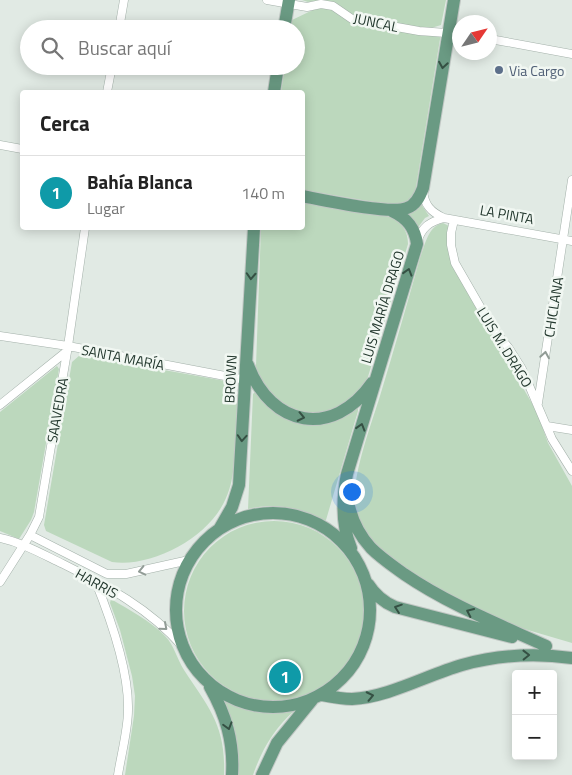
<!DOCTYPE html>
<html lang="es">
<head>
<meta charset="utf-8">
<style>
	body { margin:0; font-family:"Titillium Web",sans-serif; background:#f2f2f2; color:#222 }
	.controls { position:absolute; right:15px; bottom:15px; display:grid; overflow:hidden; border-radius:5px; box-shadow:0 2px 12px #0003 }
	.controls button { width:45px; height:45px; display:grid; place-items:center; padding:0; border:0; border-bottom:1px solid #e0e0e0; background:#fff; color:#222; font:25px sans-serif }
	.compass { position:absolute; left:452px; top:15px; width:45px; height:45px; border-radius:50%; background:#fff; box-shadow:0 2px 12px #0003; rotate:55deg }
	.you { position:absolute; left:351px; top:491px; width:18px; height:18px; margin:-12px; border:4px solid #fff; border-radius:50%; background:#1a73e8; box-shadow:0 0 0 8px #1a73e833 }
	.badge { display:grid; place-items:center; width:32px; height:32px; border-radius:50%; background:#e16967; color:#fff; font-size:16px; font-weight:700 }
	.pin { position:absolute; translate:-50% -50%; border:2px solid #fff; box-shadow:0 1px 5px #0006 }
	.list { margin:0; padding:0; list-style:none }
	h2 { display:flex; justify-content:space-between; align-items:center; height:65px; margin:0; padding:0 20px; font-size:21px }
	h2 small { font-size:16px; font-weight:400; color:#767676 }
	.list li { display:grid; grid-template-columns:32px 1fr auto; gap:15px; align-items:center; box-sizing:border-box; height:75px; padding:0 20px; border-top:1px solid #e0e0e0 }
	.list b { display:block; font-size:19px; white-space:nowrap }
	.list p { margin:0; font-size:16px; white-space:nowrap; color:#767676 }
	.list em { font-size:16px; font-style:normal; color:#767676 }
	.icon { flex:none; width:28px; height:28px; fill:none; stroke:currentColor; stroke-width:2; stroke-linecap:round; stroke-linejoin:round }
	.map { position:relative; flex:none; width:572px; height:775px; overflow:hidden }
	.search { position:absolute; background:#fff; box-shadow:0 2px 12px #0003; left:20px; top:20px; width:285px; height:55px; display:flex; align-items:center; gap:12px; box-sizing:border-box; padding:0 18px; border-radius:28px; color:#767676; font-size:19px }
	.panel { position:absolute; background:#fff; box-shadow:0 2px 12px #0003; left:20px; top:90px; width:285px; height:140px; border-radius:5px }
	.map>svg:first-child { display:block }
</style>
</head>
<body>
<div class="map">
<svg width="572" height="775" viewBox="0 0 572 775">
	<rect width="100%" height="100%" fill="#e1eae4"/>
	<path fill="#bcd8bd" d="M 302,0 L 446,0 L 441,25 L 428,29 L 396,25 L 360,18 L 323,1 L 308,2 Z
		M 326,7 L 334,9 L 344,16 L 423,36 L 441,33 L 415,193 L 407,203 L 398,206 L 303,190 L 302,92 L 281,92 L 285,66 L 296,66 L 296,29 L 291,29 L 292,20 L 317,8 Z
		M 303,202 L 392,217 C 402,224 408,231 408,244 L 367,380 L 363,387 L 334,411 L 303,414 L 271,397 L 257,373 L 256,366 L 261,228 L 302,228 Z
		M 421,204 L 429,216 L 425,218 L 416,230 L 404,213 Z
		M 443,223 L 449,226 L 447,243 L 450,255 L 484,318 L 510,355 L 508,362 L 537,412 L 548,443 L 572,486 L 572,643 C 549,636 525,630 503,622 C 460,605 363,556 355,507 C 351,478 371,425 380,396 C 394,350 407,304 420,258 C 425,245 428,226 443,223 Z
		M 80,355 L 231,382 C 240,390 237,414 236,426 C 234,450 236,477 226,498 C 210,537 152,568 112,562 L 46,531 L 44,525 L 72,362 Z
		M 57,366 L 59,369 L 34,512 L 31,520 L 19,539 L 0,531 L 0,412 Z
		M 255,392 L 284,417 L 358,408 L 358,411 L 326,520 L 324,521 C 300,508 275,502 248,509 L 253,394 Z
		M184 611a90 90 0 1 1 180 0a90 90 0 1 1-180 0Z
		M 111,599 C 128,609 152,622 165,636 C 174,645 177,659 184,670 C 209,708 226,726 224,775 L 125,775 L 134,716 L 135,696 L 132,676 L 120,630 L 110,603 Z
		M 224,700 C 246,714 269,713 294,711 C 274,729 262,749 253,775 L 237,775 L 228,711 Z"/>
	<g fill="none" stroke-linecap="round" stroke-linejoin="round">
		<g stroke="#a4b1aa" stroke-width="9">
			<path id="minor" d="M 267,0 L 307,7 L 321,4 L 333,6 L 352,19 L 419,31 L 460,34
				M 119,29 L 124,0
				M 490,39 L 572,54
				M 107,92 L 112,66
				M 0,145 L 22,149
				M 423,190 C 424,205 431,212 444,218 L 572,241
				M 454,220 L 451,233 L 451,245 L 455,263 L 493,329 L 508,347 L 522,369 L 552,439 L 572,471
				M 417,242 C 422,227 429,222 444,218
				M 0,336 L 68,346 L 246,380
				M 538,403 L 572,180
				M 0,405 L 67,351
				M 547,426 L 572,430
				M 30,535 L 107,574 L 126,574 L 189,560
				M 0,538 C 23,543 42,554 63,564 C 107,586 150,609 182,646
				M 95,580 C 110,617 129,670 128,710 C 128,730 121,755 118,775
				M 0,582 L 30,535 L 39,517 L 68,346 L 85,228"/>
		</g>
		<g stroke="#c1c7c4" stroke-width="14">
			<path id="primary" d="M 284,29 L 289,0
				M 274,92 L 278,66
				M 302,196 C 323,200 391,215 407,208 C 416,205 420,196 423,188 L 454,0
				M 248,365 C 271,427 333,439 372,383
				M 348,501 C 351,518 359,535 371,548 C 381,558 393,566 404,574 C 448,604 498,624 546,646
				M176 610a97 97 0 1 1 194 0a97 97 0 1 1-194 0Z
				M 220,528 L 232,507 L 239,485 L 254,228
				M 351,548 C 341,524 342,499 347,474 L 417,244 C 415,228 407,218 392,211
				M 368,584 C 375,595 383,602 395,607 L 512,637
				M 210,687 C 226,715 234,742 232,775
				M 322,695 C 332,697 342,699 352,699 C 389,697 427,675 462,665 C 498,655 535,653 572,658
				M 262,775 L 277,743 L 312,700"/>
		</g>
		<use href="#minor" stroke="#fff" stroke-width="8"/>
		<use href="#primary" stroke="#6a9a83" stroke-width="12"/>
	</g>
	<defs><path id="oneway-chevron" d="M-2-3.5L2.5 0L-2 3.5" fill="none" stroke-width="1.6" stroke-linecap="round" stroke-linejoin="round" transform="scale(1.25)"/></defs>
	<g stroke="#355043">
		<use href="#oneway-chevron" transform="translate(443 65) rotate(99)"/>
		<use href="#oneway-chevron" transform="translate(408 272) rotate(-73)"/>
		<use href="#oneway-chevron" transform="translate(251 276) rotate(93)"/>
		<use href="#oneway-chevron" transform="translate(301 417) rotate(12)"/>
		<use href="#oneway-chevron" transform="translate(361 427) rotate(-73)"/>
		<use href="#oneway-chevron" transform="translate(242 438) rotate(94)"/>
		<use href="#oneway-chevron" transform="translate(398 608) rotate(-161)"/>
		<use href="#oneway-chevron" transform="translate(470 612) rotate(-155)"/>
		<use href="#oneway-chevron" transform="translate(526 655) rotate(-1)"/>
		<use href="#oneway-chevron" transform="translate(370 696) rotate(-12)"/>
		<use href="#oneway-chevron" transform="translate(228 726) rotate(74)"/>
	</g>
	<g stroke="#919c96">
		<use href="#oneway-chevron" transform="translate(545 355) rotate(-81)"/>
		<use href="#oneway-chevron" transform="translate(142 571) rotate(167)"/>
		<use href="#oneway-chevron" transform="translate(164 627) rotate(41)"/>
	</g>
	<circle fill="#5c6f8a" stroke="#f1f7f2" stroke-width="2" cx="499" cy="70" r="5"/>
	<g text-anchor="middle" dominant-baseline="central" stroke-width="5" stroke-linejoin="round" paint-order="stroke">
		<g font-size="14" fill="#23382e" stroke="#f1f7f2">
			<text transform="translate(376 22) rotate(12)">JUNCAL</text>
			<text transform="translate(507 214) rotate(10)">LA PINTA</text>
			<text transform="translate(382 307) rotate(-73)">LUIS MARÍA DRAGO</text>
			<text transform="translate(553 307) rotate(-81)">CHICLANA</text>
			<text transform="translate(505 347) rotate(58)">LUIS M. DRAGO</text>
			<text transform="translate(123 357) rotate(11)">SANTA MARÍA</text>
			<text transform="translate(230 379) rotate(-87)">BROWN</text>
			<text transform="translate(57 410) rotate(-80)">SAAVEDRA</text>
			<text transform="translate(97 583) rotate(29)">HARRIS</text>
		</g>
		<g font-size="14" fill="#4e5e75" stroke="#f1f7f2" text-anchor="start">
			<text x="509" y="70">Via Cargo</text>
		</g>
	</g>
</svg>
<div class="controls">
<button>+</button>
<button>−</button>
</div>
<svg class="compass" viewBox="-18 -18 36 36"><path d="M0-13l5 13h-10z" fill="#e53935"/><path d="M0 13l5-13h-10z" fill="#767676"/></svg>
<div class="you"></div>
<div class="pin badge" style="left:285px;top:677px;background:#0f9aa8">1</div>
<div class="search"><svg class="icon" aria-label="search" viewBox="0 0 24 24"><circle cx="10" cy="10" r="6"/><path d="M15 15l6 6"/></svg>Buscar aquí</div>
<section class="panel">
<h2>Cerca<small></small></h2>
<ul class="list">
<li><span class="badge" style="background:#0f9aa8">1</span><div><b>Bahía Blanca</b><p>Lugar</p></div><em>140 m</em></li>
</ul>
</section>
</div>
</body>
</html>
